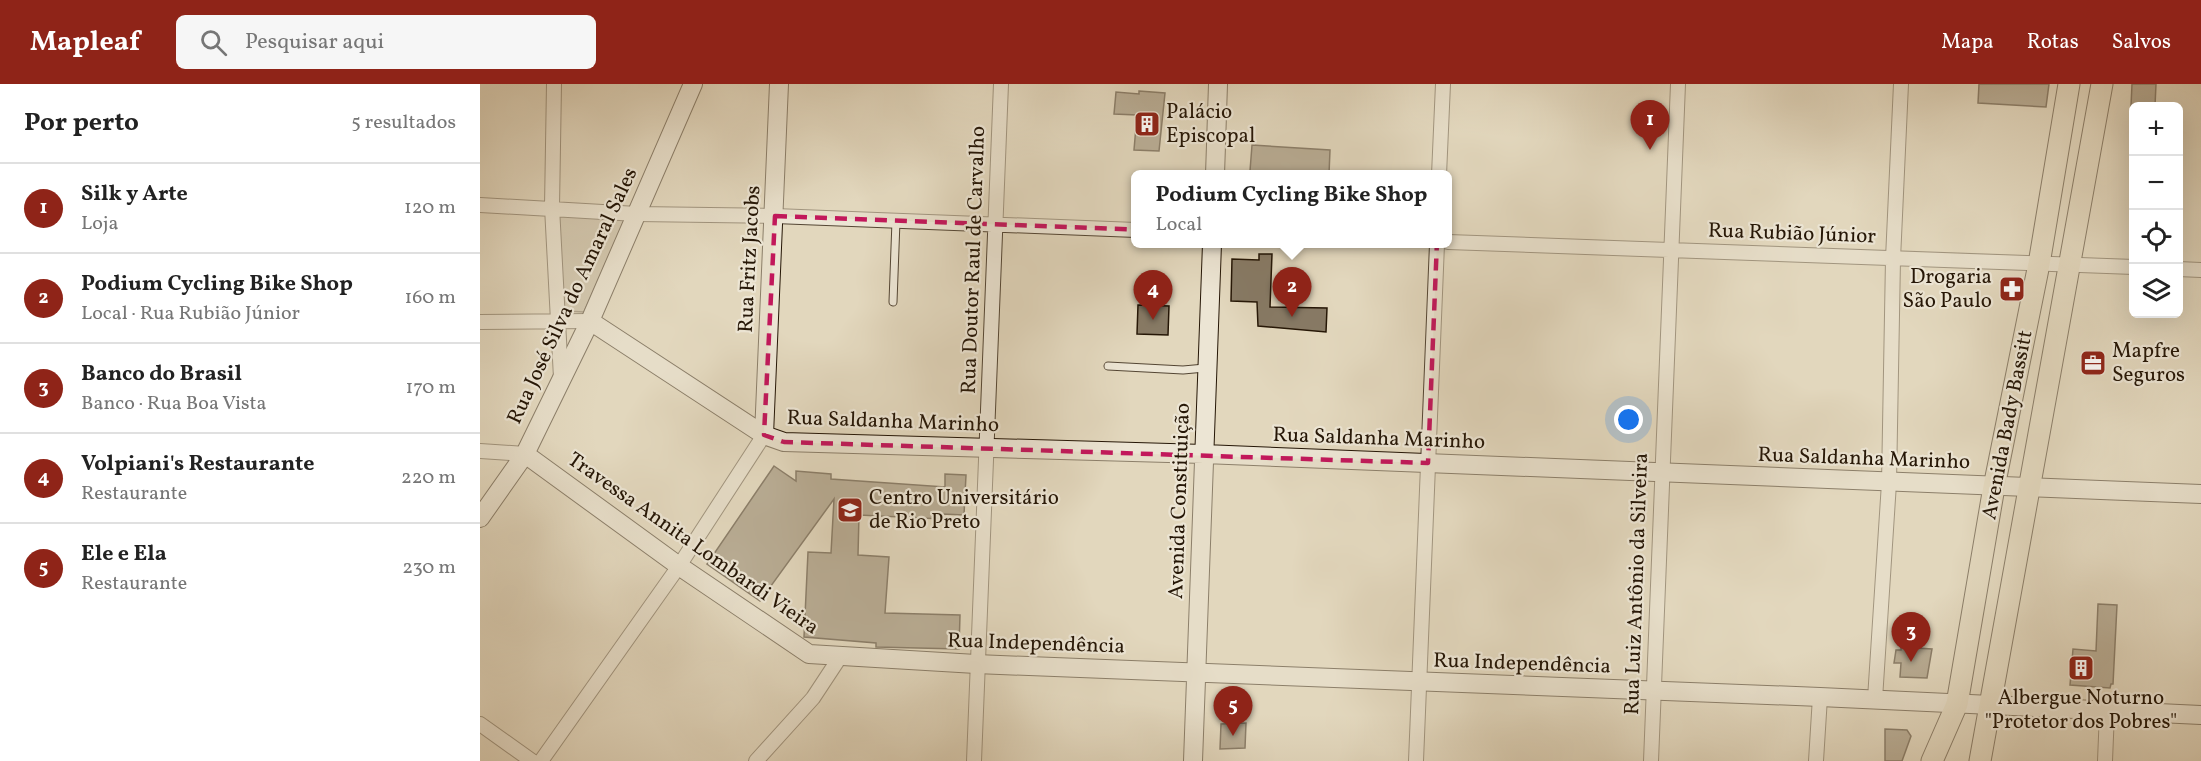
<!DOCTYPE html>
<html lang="pt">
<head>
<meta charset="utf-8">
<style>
	body { margin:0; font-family:Vollkorn,serif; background:#f6f6f6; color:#222 }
	.controls { position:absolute; right:18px; top:18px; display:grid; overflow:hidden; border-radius:9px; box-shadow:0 6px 24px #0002 }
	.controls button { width:54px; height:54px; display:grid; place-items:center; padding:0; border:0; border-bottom:2px solid #e0e0e0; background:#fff; color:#222; font:30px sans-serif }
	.you { position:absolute; left:1149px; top:336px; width:21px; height:21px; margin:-15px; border:4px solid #fff; border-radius:50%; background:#1a73e8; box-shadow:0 0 0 9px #1a73e833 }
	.badge { display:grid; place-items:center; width:39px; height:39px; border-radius:50%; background:#8f2418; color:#fff; font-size:20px; font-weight:700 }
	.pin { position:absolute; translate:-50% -50px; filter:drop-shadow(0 2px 3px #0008) }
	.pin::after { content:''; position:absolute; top:32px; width:21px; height:18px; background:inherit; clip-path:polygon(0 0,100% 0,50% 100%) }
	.popup { position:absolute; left:651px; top:86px; width:321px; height:78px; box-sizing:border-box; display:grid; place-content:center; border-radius:9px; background:#fff; filter:drop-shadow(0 2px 4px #0005); font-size:20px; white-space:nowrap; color:#767676 }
	.popup b { font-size:22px; color:#222 }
	.popup::after { content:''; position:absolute; left:50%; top:100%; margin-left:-12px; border:12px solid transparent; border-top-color:#fff }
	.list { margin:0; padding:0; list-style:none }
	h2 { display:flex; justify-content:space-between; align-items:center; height:78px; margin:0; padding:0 24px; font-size:26px }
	h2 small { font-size:20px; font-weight:400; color:#767676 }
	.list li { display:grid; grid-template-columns:39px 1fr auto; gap:18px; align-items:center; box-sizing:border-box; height:90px; padding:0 24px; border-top:2px solid #e0e0e0 }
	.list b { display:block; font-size:22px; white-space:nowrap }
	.list p { margin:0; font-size:20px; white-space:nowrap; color:#767676 }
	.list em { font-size:20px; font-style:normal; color:#767676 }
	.icon { flex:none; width:33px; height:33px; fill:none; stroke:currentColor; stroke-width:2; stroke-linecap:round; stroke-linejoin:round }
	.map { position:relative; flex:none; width:1721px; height:677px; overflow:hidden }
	header { display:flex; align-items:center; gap:36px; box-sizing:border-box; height:84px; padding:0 30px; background:#8f2418; color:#fff }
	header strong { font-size:28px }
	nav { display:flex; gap:33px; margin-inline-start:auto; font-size:21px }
	.search { width:420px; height:54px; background:#f6f6f6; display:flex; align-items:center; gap:15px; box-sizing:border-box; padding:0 21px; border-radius:9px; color:#767676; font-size:22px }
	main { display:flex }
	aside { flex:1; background:#fff }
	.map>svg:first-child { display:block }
</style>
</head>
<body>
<header>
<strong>Mapleaf</strong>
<div class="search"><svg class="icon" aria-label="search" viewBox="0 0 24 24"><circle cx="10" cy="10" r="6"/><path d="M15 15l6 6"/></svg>Pesquisar aqui</div>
<nav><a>Mapa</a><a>Rotas</a><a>Salvos</a></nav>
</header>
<main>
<aside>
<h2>Por perto<small>5 resultados</small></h2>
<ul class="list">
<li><span class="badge">1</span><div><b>Silk y Arte</b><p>Loja</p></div><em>120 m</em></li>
<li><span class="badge">2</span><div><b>Podium Cycling Bike Shop</b><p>Local · Rua Rubião Júnior</p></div><em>160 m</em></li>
<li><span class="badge">3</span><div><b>Banco do Brasil</b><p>Banco · Rua Boa Vista</p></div><em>170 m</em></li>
<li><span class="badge">4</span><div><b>Volpiani's Restaurante</b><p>Restaurante</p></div><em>220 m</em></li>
<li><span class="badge">5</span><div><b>Ele e Ela</b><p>Restaurante</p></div><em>230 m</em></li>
</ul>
</aside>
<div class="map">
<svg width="1721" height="677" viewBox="0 0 1721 677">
	<rect width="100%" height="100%" fill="#e2d7bd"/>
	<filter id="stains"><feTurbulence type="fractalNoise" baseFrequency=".00333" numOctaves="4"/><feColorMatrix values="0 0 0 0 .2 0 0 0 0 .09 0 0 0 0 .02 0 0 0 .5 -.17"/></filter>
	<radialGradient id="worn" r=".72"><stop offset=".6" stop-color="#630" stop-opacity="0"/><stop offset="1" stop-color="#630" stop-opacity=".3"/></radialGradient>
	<path fill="#c2b69e" stroke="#746652" stroke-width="1.5" d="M 77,128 L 146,134 L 104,228 L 84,227 Z"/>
	<path fill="#877a65" stroke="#251606" stroke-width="1.5" d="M 1499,0 L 1569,0 L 1566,23 L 1498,19 Z
		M 1652,0 L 1676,0 L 1675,22 L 1651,22 Z
		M 659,7 L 685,9 L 679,67 L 654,66 L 657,31 L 634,30 L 636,8 L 659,10 Z
		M 772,61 L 850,66 L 849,90 L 770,87 Z
		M 779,170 L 792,170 L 790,223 L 847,224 L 846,248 L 778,242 L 777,218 L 751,217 L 752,175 L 779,176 Z
		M 658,221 L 689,222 L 688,251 L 657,250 Z
		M 294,382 L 316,397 L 316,387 L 351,390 L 351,395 L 465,403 L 465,390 L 486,391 L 484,431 L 463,430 L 462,435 L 379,431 L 378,471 L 409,473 L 405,529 L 480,531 L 479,565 L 396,563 L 396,559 L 324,553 L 328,468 L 351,469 L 354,415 L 280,517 L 227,480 Z
		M 1618,520 L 1637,521 L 1633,600 L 1631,600 L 1630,604 L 1590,601 L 1593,565 L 1616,567 Z
		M 1421,563 L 1452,565 L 1447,594 L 1420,593 L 1421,579 L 1414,579 L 1416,566 L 1421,566 Z
		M 766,639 L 765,664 L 740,665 L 741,640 Z
		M 1405,645 L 1427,646 L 1431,652 L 1422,677 L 1405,677 Z"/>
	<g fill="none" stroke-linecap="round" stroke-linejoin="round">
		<g stroke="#544634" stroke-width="9">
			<path id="lane" d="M 413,218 L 416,137
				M 628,282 L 703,286 L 725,284"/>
		</g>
		<g stroke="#544634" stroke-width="16">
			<path id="street" d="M 74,0 L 72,123 L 81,294
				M 959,91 L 963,0
				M 0,121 L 157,130 L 295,132 L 656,146
				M 968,158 L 1654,183
				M 1698,185 L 1721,186
				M 0,238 L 110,237
				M 0,367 L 45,370
				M 1395,615 L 1409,399 L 1413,175 L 1421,0
				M 0,640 L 52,677
				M 61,677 L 199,482 L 284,351
				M 276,677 L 333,614 L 360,573
				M 494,677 L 521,0
				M 936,677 L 957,160
				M 1171,677 L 1198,0
				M 1336,677 L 1340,613
				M 1625,677 L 1627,628"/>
		</g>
		<g stroke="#251606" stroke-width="20">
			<path id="secondary" d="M 735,91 L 738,0
				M 110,237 L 284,351 L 304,358 L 724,370 L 1721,410
				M 284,351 L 299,0
				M 45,370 L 199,482 L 329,570 L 496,580 L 1340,613 L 1721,631
				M 0,434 L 45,370 L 110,237 L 213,0
				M 713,677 L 732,160"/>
		</g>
		<g stroke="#251606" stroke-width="23">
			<path id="primary" d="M 1452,677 L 1477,620 L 1514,403 L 1559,180 L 1589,0
				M 1500,677 L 1622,0"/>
		</g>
		<use href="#lane" stroke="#ece5d4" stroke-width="7"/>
		<use href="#street" stroke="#ece5d4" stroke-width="14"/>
		<use href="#secondary" stroke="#ece5d4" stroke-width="18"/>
		<use href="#primary" stroke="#e2d7bd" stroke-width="21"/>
	</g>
	<path d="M0 0H1721V677H0ZM 295,132 L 957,157 L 948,379 L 304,358 L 284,351 Z" fill="#e2d7bd" fill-opacity=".55" fill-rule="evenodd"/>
	<path fill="none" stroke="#c2185b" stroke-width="4.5" stroke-dasharray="12 8" stroke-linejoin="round" d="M 295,132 L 957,157 L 948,379 L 304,358 L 284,351 Z"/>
	<defs>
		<g id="building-square" transform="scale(1.35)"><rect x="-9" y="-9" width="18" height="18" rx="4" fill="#8f2418" stroke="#ece5d4"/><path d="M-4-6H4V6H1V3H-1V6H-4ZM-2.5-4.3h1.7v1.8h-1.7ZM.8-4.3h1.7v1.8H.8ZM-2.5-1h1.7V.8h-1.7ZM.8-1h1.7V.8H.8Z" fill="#fff"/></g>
		<g id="pharmacy-square" transform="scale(1.35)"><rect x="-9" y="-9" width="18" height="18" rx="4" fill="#8f2418" stroke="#ece5d4"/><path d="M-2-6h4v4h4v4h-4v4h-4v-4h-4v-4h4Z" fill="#fff"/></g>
		<g id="office-square" transform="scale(1.35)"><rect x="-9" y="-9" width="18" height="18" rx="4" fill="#8f2418" stroke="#ece5d4"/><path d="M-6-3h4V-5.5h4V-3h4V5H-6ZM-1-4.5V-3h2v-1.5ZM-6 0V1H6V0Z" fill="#fff"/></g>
		<g id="university-square" transform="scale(1.35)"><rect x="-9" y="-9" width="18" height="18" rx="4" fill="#8f2418" stroke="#ece5d4"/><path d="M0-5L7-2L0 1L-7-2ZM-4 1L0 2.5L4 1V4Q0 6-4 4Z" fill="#fff"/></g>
	</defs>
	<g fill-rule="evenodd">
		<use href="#building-square" x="667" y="40"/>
		<use href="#pharmacy-square" x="1532" y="205"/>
		<use href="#office-square" x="1613" y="279"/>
		<use href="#university-square" x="370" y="426"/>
		<use href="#building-square" x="1601" y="584"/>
	</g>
	<g text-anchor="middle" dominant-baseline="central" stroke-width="4.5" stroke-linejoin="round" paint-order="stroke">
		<g font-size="21" fill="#251606" stroke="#ece5d4" text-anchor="start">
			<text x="686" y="28">Palácio<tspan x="686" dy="24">Episcopal</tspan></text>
			<text x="1512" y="193" text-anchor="end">Drogaria<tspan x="1512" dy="24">São Paulo</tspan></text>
			<text x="1632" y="267">Mapfre<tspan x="1632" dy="24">Seguros</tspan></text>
			<text x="389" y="414">Centro Universitário<tspan x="389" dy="24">de Rio Preto</tspan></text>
			<text x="1601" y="614" text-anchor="middle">Albergue Noturno<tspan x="1601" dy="24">"Protetor dos Pobres"</tspan></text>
		</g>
		<g font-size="21" fill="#251606" stroke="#ece5d4">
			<text transform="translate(1312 150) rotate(2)">Rua Rubião Júnior</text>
			<text transform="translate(270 175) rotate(-87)">Rua Fritz Jacobs</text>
			<text transform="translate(494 176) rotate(-88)">Rua Doutor Raul de Carvalho</text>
			<text transform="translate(93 212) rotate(-65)">Rua José Silva do Amaral Sales</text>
			<text transform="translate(413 338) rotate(2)">Rua Saldanha Marinho</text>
			<text transform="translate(1528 341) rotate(-79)">Avenida Bady Bassitt</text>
			<text transform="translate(899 355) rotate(2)">Rua Saldanha Marinho</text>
			<text transform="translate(1384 375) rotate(2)">Rua Saldanha Marinho</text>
			<text transform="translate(700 417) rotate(-88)">Avenida Constituição</text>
			<text transform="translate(213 460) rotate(35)">Travessa Annita Lombardi Vieira</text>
			<text transform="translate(1157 500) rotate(-88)">Rua Luiz Antônio da Silveira</text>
			<text transform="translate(556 560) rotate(2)">Rua Independência</text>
			<text transform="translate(1042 580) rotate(2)">Rua Independência</text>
		</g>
	</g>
	<rect width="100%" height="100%" filter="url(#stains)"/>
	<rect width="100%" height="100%" fill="url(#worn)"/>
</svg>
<div class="controls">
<button>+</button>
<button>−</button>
<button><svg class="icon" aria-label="locate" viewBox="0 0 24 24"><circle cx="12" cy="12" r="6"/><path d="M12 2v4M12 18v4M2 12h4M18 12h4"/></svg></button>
<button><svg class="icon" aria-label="layers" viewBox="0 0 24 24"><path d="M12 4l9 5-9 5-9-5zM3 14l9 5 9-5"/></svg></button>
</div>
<div class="you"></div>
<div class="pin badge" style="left:1170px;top:66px">1</div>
<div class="pin badge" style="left:812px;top:233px">2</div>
<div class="popup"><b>Podium Cycling Bike Shop</b>Local</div>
<div class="pin badge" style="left:1431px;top:578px">3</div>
<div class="pin badge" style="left:673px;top:236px">4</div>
<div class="pin badge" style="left:753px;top:652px">5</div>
</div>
</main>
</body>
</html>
